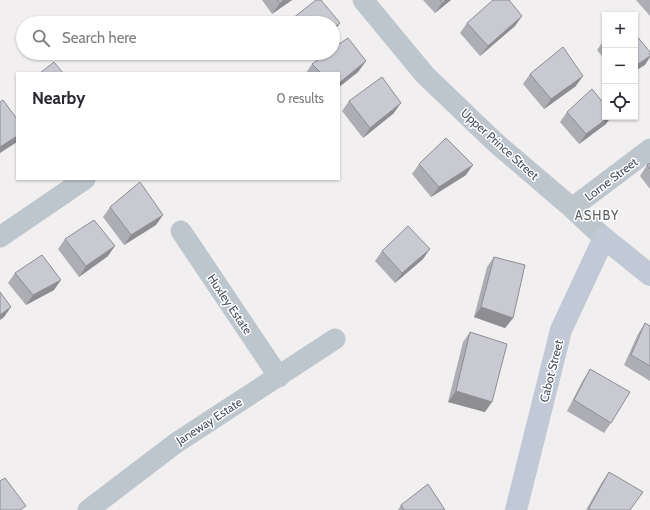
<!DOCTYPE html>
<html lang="en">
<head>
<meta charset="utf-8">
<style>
	body { margin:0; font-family:Cabin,sans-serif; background:#f7f7f7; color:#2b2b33 }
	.controls { position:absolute; right:12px; top:12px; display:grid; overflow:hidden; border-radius:0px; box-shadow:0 1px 3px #0004 }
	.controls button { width:36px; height:36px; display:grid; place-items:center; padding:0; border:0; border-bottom:1px solid #e1e1e2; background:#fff; color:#2b2b33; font:20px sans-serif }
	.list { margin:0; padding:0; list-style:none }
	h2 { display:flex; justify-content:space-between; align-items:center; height:52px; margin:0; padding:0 16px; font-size:17px }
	h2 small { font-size:13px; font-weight:400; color:#7c7c81 }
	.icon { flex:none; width:22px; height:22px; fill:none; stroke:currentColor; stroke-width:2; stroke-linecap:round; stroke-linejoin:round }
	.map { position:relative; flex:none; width:650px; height:510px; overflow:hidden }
	.search { position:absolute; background:#fff; box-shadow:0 1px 3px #0004; left:16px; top:16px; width:324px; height:44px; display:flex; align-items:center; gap:10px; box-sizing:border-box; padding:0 14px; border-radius:22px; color:#7c7c81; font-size:15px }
	.panel { position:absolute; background:#fff; box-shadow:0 1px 3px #0004; left:16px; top:72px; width:324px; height:108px; border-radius:0px }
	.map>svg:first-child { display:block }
</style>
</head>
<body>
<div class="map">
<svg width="650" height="510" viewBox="0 0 650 510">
	<rect width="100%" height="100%" fill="#f1efef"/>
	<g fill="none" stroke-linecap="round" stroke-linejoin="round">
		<path stroke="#bdc5cd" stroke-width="21" d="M 363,0 L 425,75 L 496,143 L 572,208 L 604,238
			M 572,208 L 650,149
			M 181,231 L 279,377
			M 0,237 L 85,179
			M 88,510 L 176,443 L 335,339"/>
		<path stroke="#c0c9d5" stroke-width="22" d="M 516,510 L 561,330 L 604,238 L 650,275"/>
	</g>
	<path fill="#adaeb4" d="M 262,0 L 292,0 L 272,14 Z
		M 423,0 L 451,0 L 435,13 Z
		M 636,0 L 650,0 L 650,16 Z
		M 522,16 L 515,26 L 480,56 L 460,33 L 467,23 Z
		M 605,39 L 605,60 L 597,50 Z
		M 297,53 L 306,53 L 300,57 Z
		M 366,61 L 358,72 L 339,87 L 339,73 L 306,73 L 312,64 Z
		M 530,74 L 576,86 L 544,109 L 523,84 Z
		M 349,101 L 394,113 L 363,138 L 342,111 Z
		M 567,112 L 606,124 L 579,144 L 560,122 Z
		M 650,163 L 650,189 L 640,176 L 647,165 Z
		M 419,164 L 466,175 L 431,197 L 412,174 Z
		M 110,207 L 156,225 L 124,245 L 103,217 Z
		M 65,239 L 108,256 L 79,277 L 58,249 Z
		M 382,251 L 423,259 L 395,283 L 375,261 Z
		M 494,257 L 513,318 L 505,328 L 474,317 L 487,267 Z
		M 15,273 L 54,290 L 26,305 L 8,283 Z
		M 645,323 L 650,326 L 650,381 L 624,365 L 638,334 Z
		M 470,332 L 485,412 L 448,402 L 463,342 Z
		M 590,369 L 611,423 L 604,433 L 567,411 L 583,380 Z
		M 609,472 L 630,510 L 586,510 L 602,482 Z
		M 401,505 L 445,510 L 398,510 Z"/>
	<path fill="#8d8d92" d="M 284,0 L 292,0 L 272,14 L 280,3 Z
		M 446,0 L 451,0 L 435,13 L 442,3 Z
		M 522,16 L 515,26 L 480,56 L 488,46 Z
		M 340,23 L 333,33 L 333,28 Z
		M 303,53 L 306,53 L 300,57 Z
		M 650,56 L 650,57 L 645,65 L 635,71 L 635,66 Z
		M 366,61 L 358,72 L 339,87 L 339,83 Z
		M 583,76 L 576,86 L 544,109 L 551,99 Z
		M 401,103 L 394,113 L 363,138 L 370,128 Z
		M 609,117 L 611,117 L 606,124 L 579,144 L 586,134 Z
		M 17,136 L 17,142 L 0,153 L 0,147 Z
		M 473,165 L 466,175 L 431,197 L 439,187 Z
		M 163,215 L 156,225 L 124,245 L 131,235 Z
		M 115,246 L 108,256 L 79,277 L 86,266 Z
		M 430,249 L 423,259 L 395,283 L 402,273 Z
		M 61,280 L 54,290 L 26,305 L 33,295 Z
		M 11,307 L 4,317 L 0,320 L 0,315 Z
		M 481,307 L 513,318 L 505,328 L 474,317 Z
		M 456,391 L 492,402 L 485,412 L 448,402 Z"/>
	<path fill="#c9cad1" stroke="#8d8d92" d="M 277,0 L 284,0 L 280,3 Z
		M 316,0 L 321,0 L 340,23 L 333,28 L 333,23 L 288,23 L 288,22 Z
		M 440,0 L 446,0 L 442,3 Z
		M 493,0 L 509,0 L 522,16 L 488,46 L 467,23 Z
		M 635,34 L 650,52 L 650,56 L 635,66 Z
		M 348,38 L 366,61 L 339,83 L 339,73 L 321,73 L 312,64 L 327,53 L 333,53 L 333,48 Z
		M 563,47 L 583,76 L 551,99 L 530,74 Z
		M 54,62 L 63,73 L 40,73 Z
		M 382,77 L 401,103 L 370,128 L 349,101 Z
		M 592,89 L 605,105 L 605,117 L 609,117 L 586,134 L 567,112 Z
		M 3,100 L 17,119 L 17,136 L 0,147 L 0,102 Z
		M 446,138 L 473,165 L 439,187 L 419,164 Z
		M 650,163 L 650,169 L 647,165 Z
		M 140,182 L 163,215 L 131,235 L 110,207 Z
		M 94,220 L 115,246 L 86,266 L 65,239 Z
		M 408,226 L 430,249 L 402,273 L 382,251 Z
		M 42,255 L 61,280 L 33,295 L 15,273 Z
		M 494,257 L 525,265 L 513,318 L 481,307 Z
		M 0,292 L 11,307 L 0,315 Z
		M 645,323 L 650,326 L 650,366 L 631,355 Z
		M 470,332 L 507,344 L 492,402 L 456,391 Z
		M 590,369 L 630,392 L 611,423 L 574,400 Z
		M 609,472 L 643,492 L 630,510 L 591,510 L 589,508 Z
		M 5,478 L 26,506 L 20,510 L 0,510 L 0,481 Z
		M 428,484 L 445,510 L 404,510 L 401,505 Z"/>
	<g text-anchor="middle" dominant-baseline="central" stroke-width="3" stroke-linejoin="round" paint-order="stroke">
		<g font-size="12" fill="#47515c" stroke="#fff">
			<text transform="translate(500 144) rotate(42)">Upper Prince Street</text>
			<text transform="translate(611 179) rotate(-37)">Lorne Street</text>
			<text transform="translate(230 304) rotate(56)">Huxley Estate</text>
			<text transform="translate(551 371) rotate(-76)">Cabot Street</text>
			<text transform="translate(209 421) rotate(-33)">Janeway Estate</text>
		</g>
		<g font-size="13" letter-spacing="1" fill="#5b5f63" stroke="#fff">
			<text x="597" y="215">ASHBY</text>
		</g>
	</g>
</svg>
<div class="controls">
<button>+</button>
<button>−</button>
<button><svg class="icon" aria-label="locate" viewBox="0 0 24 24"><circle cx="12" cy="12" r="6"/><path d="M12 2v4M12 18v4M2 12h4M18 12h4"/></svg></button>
</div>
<div class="search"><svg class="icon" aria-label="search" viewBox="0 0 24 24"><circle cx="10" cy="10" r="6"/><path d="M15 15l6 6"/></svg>Search here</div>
<section class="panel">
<h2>Nearby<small>0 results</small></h2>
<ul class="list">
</ul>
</section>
</div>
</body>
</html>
